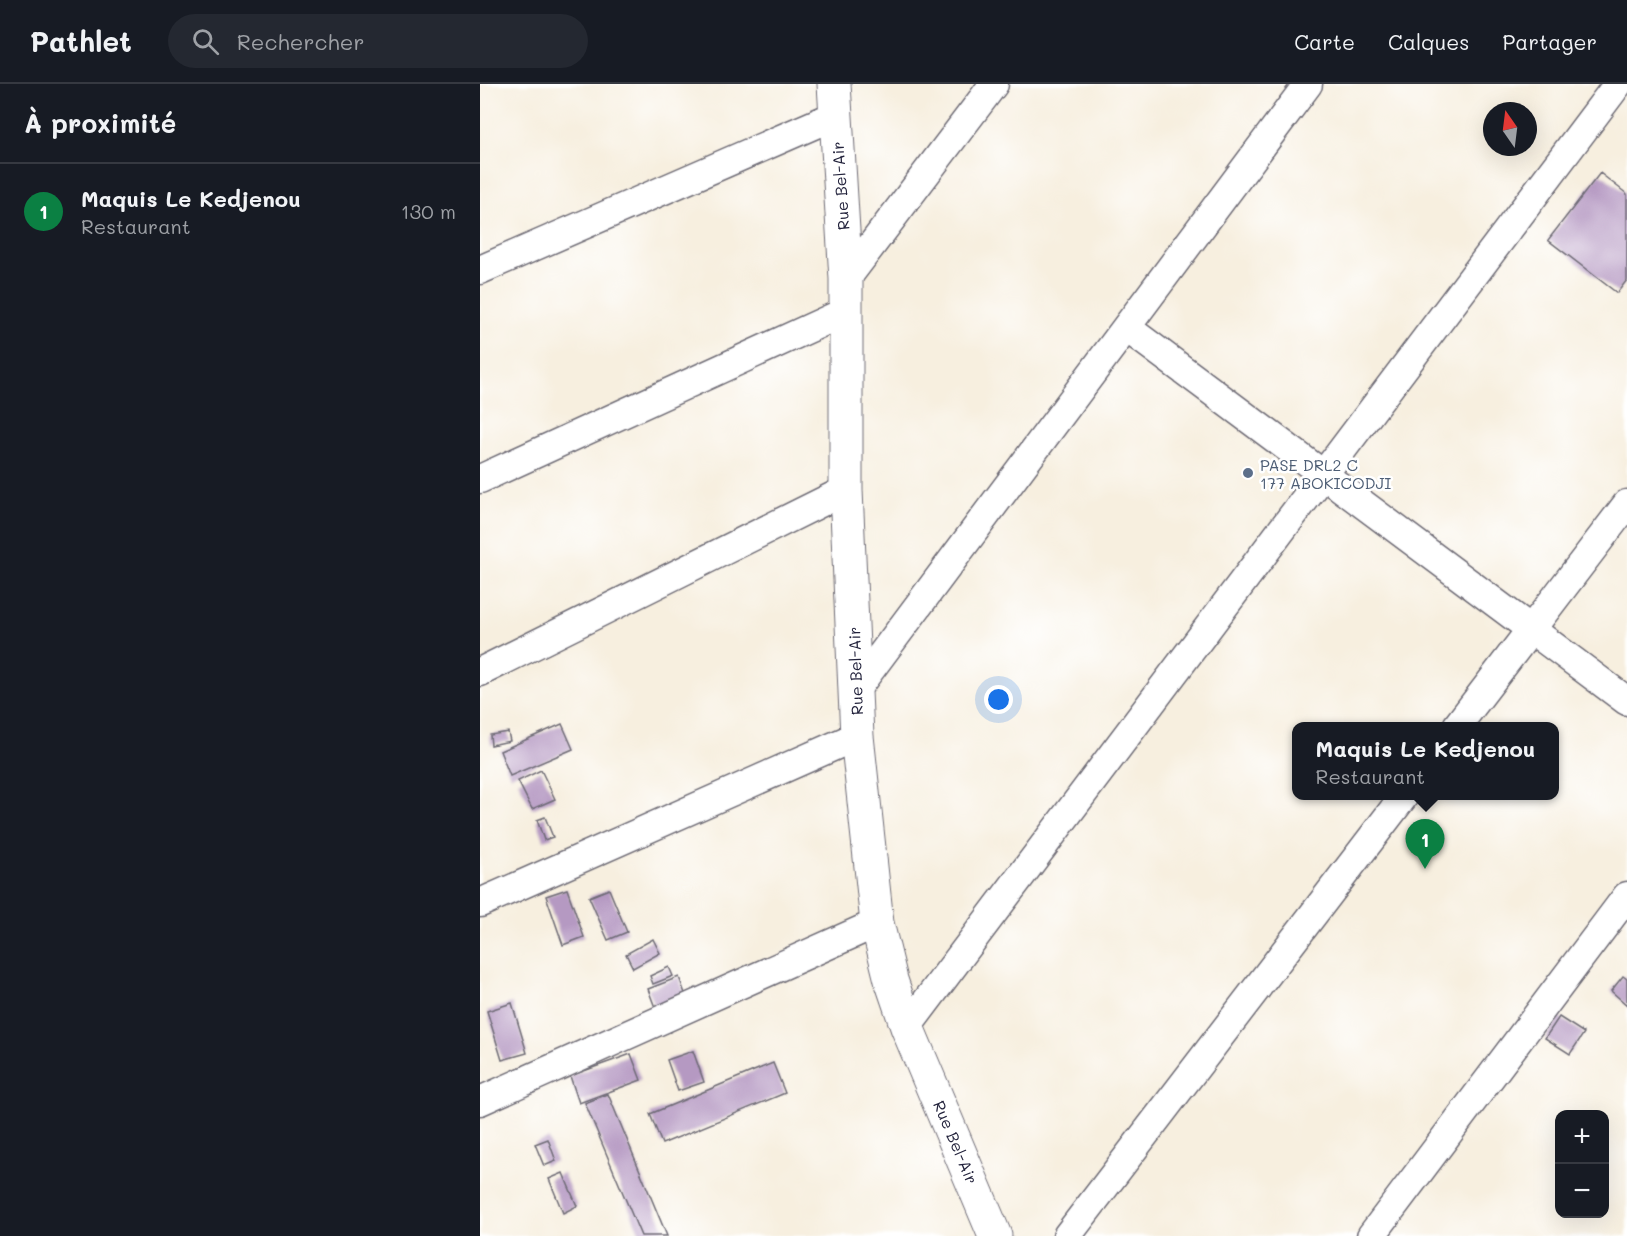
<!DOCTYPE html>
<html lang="fr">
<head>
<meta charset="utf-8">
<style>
	body { margin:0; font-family:Mali,sans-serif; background:#242831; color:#f1f3f6 }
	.controls { position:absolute; right:18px; bottom:18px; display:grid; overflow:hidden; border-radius:12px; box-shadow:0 6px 24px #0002 }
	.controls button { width:54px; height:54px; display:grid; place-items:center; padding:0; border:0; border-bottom:2px solid #363941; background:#171b24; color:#f1f3f6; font:30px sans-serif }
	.compass { position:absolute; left:1003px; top:18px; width:54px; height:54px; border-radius:50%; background:#171b24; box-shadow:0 6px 24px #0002; rotate:346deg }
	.you { position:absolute; left:519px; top:616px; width:21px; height:21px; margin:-15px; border:4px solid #fff; border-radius:50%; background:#1a73e8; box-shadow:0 0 0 9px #1a73e833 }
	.badge { display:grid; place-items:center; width:39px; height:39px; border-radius:50%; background:#0b8043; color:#fff; font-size:20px; font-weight:700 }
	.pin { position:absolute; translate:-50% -50px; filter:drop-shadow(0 2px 3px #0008) }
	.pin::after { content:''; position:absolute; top:32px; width:21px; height:18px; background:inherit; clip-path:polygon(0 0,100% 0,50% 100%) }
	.popup { position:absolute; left:812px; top:638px; width:267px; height:78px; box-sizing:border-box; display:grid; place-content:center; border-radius:12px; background:#171b24; filter:drop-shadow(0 2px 4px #0005); font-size:20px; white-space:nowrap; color:#9ea1a6 }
	.popup b { font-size:22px; color:#f1f3f6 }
	.popup::after { content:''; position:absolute; left:50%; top:100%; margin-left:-12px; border:12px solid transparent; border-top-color:#171b24 }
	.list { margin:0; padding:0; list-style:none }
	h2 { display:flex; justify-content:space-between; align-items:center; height:78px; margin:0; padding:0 24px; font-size:26px }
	h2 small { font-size:20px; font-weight:400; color:#9ea1a6 }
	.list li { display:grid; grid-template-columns:39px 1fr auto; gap:18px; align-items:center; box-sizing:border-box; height:96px; padding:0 24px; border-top:2px solid #363941 }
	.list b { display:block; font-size:22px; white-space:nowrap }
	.list p { margin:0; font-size:20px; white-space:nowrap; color:#9ea1a6 }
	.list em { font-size:20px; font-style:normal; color:#9ea1a6 }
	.icon { flex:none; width:33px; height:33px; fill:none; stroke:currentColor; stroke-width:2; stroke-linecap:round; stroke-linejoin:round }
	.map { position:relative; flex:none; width:1147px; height:1152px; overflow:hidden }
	header { display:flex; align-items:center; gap:36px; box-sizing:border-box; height:84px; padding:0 30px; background:#171b24; border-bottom:2px solid #363941 }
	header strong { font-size:28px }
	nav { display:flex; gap:33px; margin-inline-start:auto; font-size:21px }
	.search { width:420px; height:54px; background:#242831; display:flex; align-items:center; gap:15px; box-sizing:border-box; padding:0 21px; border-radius:33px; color:#9ea1a6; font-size:22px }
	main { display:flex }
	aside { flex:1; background:#171b24 }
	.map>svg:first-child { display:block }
</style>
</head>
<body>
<header>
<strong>Pathlet</strong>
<div class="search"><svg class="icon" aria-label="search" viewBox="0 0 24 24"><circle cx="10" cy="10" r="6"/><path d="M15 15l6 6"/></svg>Rechercher</div>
<nav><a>Carte</a><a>Calques</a><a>Partager</a></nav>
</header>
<main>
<aside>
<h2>À proximité<small></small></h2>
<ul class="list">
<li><span class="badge">1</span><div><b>Maquis Le Kedjenou</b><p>Restaurant</p></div><em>130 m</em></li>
</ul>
</aside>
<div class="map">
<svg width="1147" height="1152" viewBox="0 0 1147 1152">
	<rect width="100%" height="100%" fill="#fff"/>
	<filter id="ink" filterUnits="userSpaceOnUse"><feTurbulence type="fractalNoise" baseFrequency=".0167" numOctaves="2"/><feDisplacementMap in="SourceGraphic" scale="12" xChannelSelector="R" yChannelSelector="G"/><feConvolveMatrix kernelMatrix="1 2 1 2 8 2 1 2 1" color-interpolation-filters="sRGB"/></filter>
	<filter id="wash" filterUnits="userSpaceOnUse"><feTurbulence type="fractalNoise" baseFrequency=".008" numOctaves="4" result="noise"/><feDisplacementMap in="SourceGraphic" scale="24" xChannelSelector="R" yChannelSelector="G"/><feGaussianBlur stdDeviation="1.35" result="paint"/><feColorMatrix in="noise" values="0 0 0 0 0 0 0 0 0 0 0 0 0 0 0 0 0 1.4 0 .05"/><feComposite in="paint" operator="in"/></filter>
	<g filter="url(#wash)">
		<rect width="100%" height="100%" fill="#f7efdf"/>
		<g id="blocks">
			<path fill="#b599c2" d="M 1120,89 L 1147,110 L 1147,196 L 1137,209 L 1068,156 Z
				M 82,640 L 93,665 L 30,692 L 20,667 Z
				M 28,648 L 30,657 L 11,661 L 10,651 Z
				M 61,686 L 75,715 L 52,725 L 38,697 Z
				M 65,733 L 73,753 L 64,756 L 57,736 Z
				M 87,805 L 104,853 L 83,861 L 66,812 Z
				M 129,805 L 147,848 L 128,856 L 109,813 Z
				M 173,855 L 180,869 L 153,884 L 146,870 Z
				M 189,883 L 193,892 L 173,900 L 170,892 Z
				M 1143,892 L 1147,895 L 1147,921 L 1131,907 Z
				M 199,893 L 207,915 L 176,926 L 168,905 Z
				M 32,919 L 47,969 L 22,976 L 7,927 Z
				M 1079,933 L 1104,949 L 1090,970 L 1065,954 Z
				M 213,967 L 224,998 L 198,1007 L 187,976 Z
				M 151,970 L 161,996 L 99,1019 L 90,992 Z
				M 293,979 L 305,1009 L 182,1060 L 170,1030 Z
				M 128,1010 L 187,1152 L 161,1152 L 105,1019 Z
				M 68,1055 L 76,1077 L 64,1082 L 55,1060 Z
				M 83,1089 L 97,1122 L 83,1129 L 69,1095 Z"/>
		</g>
	</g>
	<g filter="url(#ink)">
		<use href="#blocks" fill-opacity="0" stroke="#6d6a74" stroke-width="1.5"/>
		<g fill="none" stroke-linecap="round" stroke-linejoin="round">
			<g stroke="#6d6a74" stroke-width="31">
				<path id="minor" d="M 0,186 L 356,31
					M 366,195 L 514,0
					M 647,244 L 1147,617
					M 0,395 L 367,227
					M 0,588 L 366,406
					M 376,605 L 828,0
					M 977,642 L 1147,420
					M 0,819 L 377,652
					M 427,943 L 1138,0
					M 0,1017 L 397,839
					M 587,1152 L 924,712
					M 891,1152 L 1147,812"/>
			</g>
			<g stroke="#6d6a74" stroke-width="35">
				<path id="secondary" d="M 354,0 L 366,195 L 366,406 L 377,652 L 397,839 L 411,896 L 427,943 L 515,1152"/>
			</g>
			<use href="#minor" stroke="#fff" stroke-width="28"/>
			<use href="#secondary" stroke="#fff" stroke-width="33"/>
		</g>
	</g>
	<circle fill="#5c6f8a" stroke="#fff" stroke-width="2" cx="768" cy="389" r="6"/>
	<g text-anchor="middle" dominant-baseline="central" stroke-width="5" stroke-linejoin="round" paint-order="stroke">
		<g font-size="16" fill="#22223b" stroke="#fff">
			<text transform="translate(360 102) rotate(-94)">Rue Bel-Air</text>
			<text transform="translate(375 587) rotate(-92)">Rue Bel-Air</text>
			<text transform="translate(476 1058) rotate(67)">Rue Bel-Air</text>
		</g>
		<g font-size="16" fill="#4e5e75" stroke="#fff" text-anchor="start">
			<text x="780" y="380">PASE DRL2 C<tspan x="780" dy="18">177 ABOKICODJI</tspan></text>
		</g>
	</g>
</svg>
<div class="controls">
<button>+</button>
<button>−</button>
</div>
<svg class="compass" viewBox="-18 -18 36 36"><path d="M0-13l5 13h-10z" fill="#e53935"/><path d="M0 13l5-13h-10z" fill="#9ea1a6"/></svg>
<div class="you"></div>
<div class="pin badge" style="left:945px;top:785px">1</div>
<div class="popup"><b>Maquis Le Kedjenou</b>Restaurant</div>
</div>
</main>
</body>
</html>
